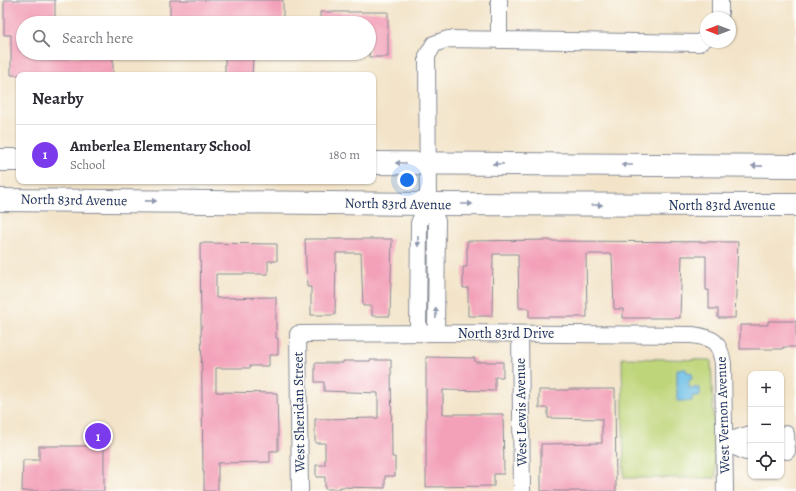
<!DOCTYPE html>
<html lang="en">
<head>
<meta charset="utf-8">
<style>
	body { margin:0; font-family:Alegreya,serif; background:#f7f7f7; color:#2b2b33 }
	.controls { position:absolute; right:12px; bottom:12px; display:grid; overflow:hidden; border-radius:8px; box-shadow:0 1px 3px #0004 }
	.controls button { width:36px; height:36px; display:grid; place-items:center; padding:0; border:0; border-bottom:1px solid #e1e1e2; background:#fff; color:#2b2b33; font:20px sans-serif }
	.compass { position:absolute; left:700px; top:12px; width:36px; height:36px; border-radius:50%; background:#fff; box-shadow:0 1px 3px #0004; rotate:270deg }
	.you { position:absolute; left:407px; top:180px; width:14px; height:14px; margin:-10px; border:3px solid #fff; border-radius:50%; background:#1a73e8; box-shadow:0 0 0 6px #1a73e833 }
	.badge { display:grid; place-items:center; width:26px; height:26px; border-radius:50%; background:#7c3aed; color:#fff; font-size:13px; font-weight:700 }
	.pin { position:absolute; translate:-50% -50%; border:2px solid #fff; box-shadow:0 1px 4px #0006 }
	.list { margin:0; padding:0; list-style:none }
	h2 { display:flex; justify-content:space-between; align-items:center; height:52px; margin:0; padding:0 16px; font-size:17px }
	h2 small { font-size:13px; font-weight:400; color:#7c7c81 }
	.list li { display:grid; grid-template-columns:26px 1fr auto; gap:12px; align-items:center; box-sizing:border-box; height:60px; padding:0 16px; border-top:1px solid #e1e1e2 }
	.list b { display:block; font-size:15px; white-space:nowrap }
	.list p { margin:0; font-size:13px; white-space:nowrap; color:#7c7c81 }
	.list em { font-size:13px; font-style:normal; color:#7c7c81 }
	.icon { flex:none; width:22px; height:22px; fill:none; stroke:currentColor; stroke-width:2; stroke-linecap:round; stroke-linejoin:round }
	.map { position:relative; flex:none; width:796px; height:491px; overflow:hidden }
	.search { position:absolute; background:#fff; box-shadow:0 1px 3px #0004; left:16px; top:16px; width:360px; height:44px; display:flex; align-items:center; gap:10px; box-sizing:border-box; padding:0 14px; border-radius:22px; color:#7c7c81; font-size:15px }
	.panel { position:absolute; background:#fff; box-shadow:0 1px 3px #0004; left:16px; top:72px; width:360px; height:112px; border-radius:8px }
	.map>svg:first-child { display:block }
</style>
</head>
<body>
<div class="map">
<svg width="796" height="491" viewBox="0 0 796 491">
	<rect width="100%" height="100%" fill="#fdfcf7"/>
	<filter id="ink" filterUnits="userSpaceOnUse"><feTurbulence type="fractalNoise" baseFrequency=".025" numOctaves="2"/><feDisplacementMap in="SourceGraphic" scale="8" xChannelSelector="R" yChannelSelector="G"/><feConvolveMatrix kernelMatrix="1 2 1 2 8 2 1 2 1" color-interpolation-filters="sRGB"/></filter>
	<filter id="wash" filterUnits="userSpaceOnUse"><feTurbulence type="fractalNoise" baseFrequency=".012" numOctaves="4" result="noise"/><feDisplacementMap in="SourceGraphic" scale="16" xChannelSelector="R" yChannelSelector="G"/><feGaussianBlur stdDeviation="0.9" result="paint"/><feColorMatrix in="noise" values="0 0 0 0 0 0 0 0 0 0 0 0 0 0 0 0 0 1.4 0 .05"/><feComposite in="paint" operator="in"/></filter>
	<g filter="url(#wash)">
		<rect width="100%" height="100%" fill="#f3e4c9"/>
		<path fill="#bfd57a" stroke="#6d826c" d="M 622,358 L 711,360 L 716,478 L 624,478 Z"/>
		<path fill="#6abde6" stroke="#4276a2" d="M 677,369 L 686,369 L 687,372 L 692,373 L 692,379 L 689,380 L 689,388 L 700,388 L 700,396 L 693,396 L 692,401 L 677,401 Z"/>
		<g id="blocks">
			<path fill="#f3a0b9" d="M 4,0 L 55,0 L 55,23 L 23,23 L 23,53 L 56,53 L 56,56 L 113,57 L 113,75 L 11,75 L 11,35 L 4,35 Z
				M 170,0 L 283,0 L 283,20 L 170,22 Z
				M 320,12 L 388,12 L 388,57 L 369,57 L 369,23 L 320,23 Z
				M 225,58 L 253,58 L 252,75 L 225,75 Z
				M 305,239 L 392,239 L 390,316 L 372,316 L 372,306 L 363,306 L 361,253 L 336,253 L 335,315 L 311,315 L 311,287 L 307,287 Z
				M 550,240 L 550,241 L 738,242 L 735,318 L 718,318 L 718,309 L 709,309 L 709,290 L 706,290 L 706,256 L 682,256 L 680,318 L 623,318 L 623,309 L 614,309 L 612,254 L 586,254 L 587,317 L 529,317 L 529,308 L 519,308 L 518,254 L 493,254 L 492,316 L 468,316 L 468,288 L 463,288 L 463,267 L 467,267 L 467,241 Z
				M 200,243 L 277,244 L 277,261 L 268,261 L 268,274 L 216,274 L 216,298 L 276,297 L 276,338 L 278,338 L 278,355 L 269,355 L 269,366 L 250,366 L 250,368 L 216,368 L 216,392 L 277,393 L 278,433 L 278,451 L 270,451 L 270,462 L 218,463 L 218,491 L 204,491 L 204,472 L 203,472 Z
				M 768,321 L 796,321 L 796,347 L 783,347 L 783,349 L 740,349 L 740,325 L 768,325 Z
				M 426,357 L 475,358 L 475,362 L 503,362 L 503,377 L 495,377 L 495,391 L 443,390 L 443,414 L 503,414 L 504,474 L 494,474 L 494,486 L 426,487 Z
				M 370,360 L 391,360 L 392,457 L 395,457 L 395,476 L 385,476 L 385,488 L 340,487 L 340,489 L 325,489 L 325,477 L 316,477 L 316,465 L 325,465 L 325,443 L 315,443 L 315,419 L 378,418 L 378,393 L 324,391 L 324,382 L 315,382 L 315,363 L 343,363 L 343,361 L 370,361 Z
				M 568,389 L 615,389 L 616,491 L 541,491 L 541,444 L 602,443 L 602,419 L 548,418 L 548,408 L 539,408 L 539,390 L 568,390 Z
				M 39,446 L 104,446 L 104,491 L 22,491 L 23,460 L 39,460 Z"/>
		</g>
	</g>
	<g filter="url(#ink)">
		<use href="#blocks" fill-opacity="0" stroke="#878a94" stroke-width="1"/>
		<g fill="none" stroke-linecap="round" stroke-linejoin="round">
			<g stroke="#878a94" stroke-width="18">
				<path id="street" d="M 499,0 L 499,40
					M 720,0 L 720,18
					M 428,204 L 437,221 L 436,333
					M 418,333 L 419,223 L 428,204 L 427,56 L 434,44 L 448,39 L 699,43 L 706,38
					M 520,334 L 522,491
					M 786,434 L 787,451
					M 724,442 L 746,452 L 751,452
					M 724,442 L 751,434
					M 300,491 L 298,334 L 436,333 L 692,335 C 714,338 719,341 723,363 L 725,491"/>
			</g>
			<g stroke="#878a94" stroke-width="24">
				<path id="secondary" d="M 0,160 L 19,160
					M 373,163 L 796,166
					M 0,200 L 428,204 L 796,205"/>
			</g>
			<use href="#street" stroke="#fff" stroke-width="16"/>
			<use href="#secondary" stroke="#fff" stroke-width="22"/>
		</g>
		<defs><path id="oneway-solid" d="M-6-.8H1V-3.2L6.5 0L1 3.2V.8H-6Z"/></defs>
		<g fill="#8d97ae">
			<use href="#oneway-solid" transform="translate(401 163) rotate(-180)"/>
			<use href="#oneway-solid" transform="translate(498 164) rotate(-180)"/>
			<use href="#oneway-solid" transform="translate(627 165) rotate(-180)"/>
			<use href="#oneway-solid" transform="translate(757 166) rotate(-179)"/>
			<use href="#oneway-solid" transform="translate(151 201) rotate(1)"/>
			<use href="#oneway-solid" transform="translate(467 204)"/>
			<use href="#oneway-solid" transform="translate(597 205)"/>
			<use href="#oneway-solid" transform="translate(418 241) rotate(90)"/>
			<use href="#oneway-solid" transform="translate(436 313) rotate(-89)"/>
		</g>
	</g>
	<g text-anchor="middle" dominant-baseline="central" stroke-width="3" stroke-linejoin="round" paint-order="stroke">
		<g font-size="14" fill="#1b2f5e" stroke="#fdfcf7">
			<text transform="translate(74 200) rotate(1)">North 83rd Avenue</text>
			<text transform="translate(398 204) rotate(1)">North 83rd Avenue</text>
			<text x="722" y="205">North 83rd Avenue</text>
			<text x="506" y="333">North 83rd Drive</text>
			<text transform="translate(299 412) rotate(-91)">West Sheridan Street</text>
			<text transform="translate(521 412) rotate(-91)">West Lewis Avenue</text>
			<text transform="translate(723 415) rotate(-92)">West Vernon Avenue</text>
		</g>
	</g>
</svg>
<div class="controls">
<button>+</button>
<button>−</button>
<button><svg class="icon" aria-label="locate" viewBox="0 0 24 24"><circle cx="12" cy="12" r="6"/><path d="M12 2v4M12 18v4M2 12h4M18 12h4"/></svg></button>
</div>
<svg class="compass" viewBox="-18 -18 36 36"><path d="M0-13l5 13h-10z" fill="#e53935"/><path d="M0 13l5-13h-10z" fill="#7c7c81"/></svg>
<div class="you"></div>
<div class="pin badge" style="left:98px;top:436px">1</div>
<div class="search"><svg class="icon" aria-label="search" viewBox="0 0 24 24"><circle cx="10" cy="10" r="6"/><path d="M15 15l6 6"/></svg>Search here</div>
<section class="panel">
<h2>Nearby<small></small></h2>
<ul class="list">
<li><span class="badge">1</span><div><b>Amberlea Elementary School</b><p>School</p></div><em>180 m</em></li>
</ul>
</section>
</div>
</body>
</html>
